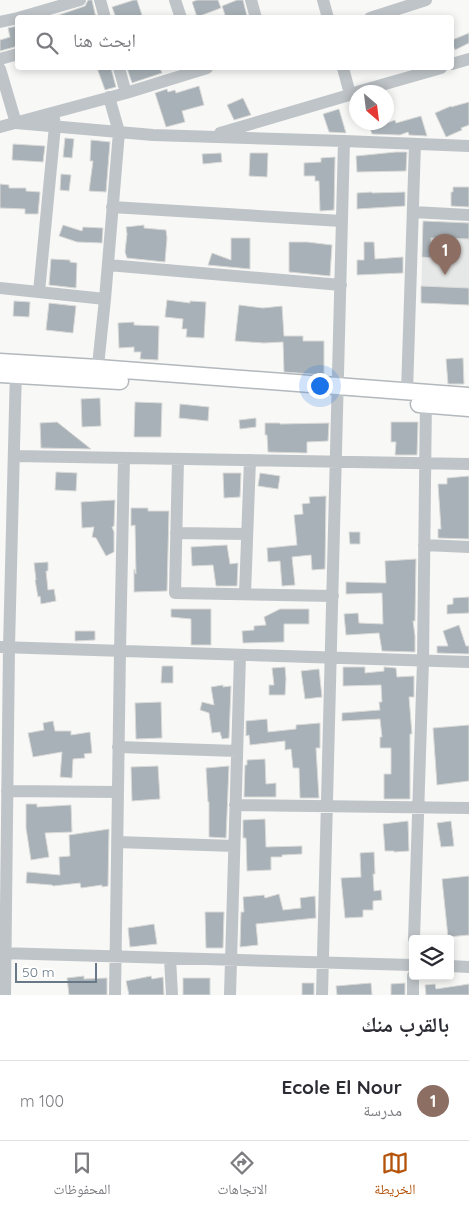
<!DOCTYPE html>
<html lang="ar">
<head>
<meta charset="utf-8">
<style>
	body { margin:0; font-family:Quicksand,"Noto Naskh Arabic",sans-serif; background:#f2f2f3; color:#2b2b33; direction:rtl }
	.controls { position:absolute; right:15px; bottom:15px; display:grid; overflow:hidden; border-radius:5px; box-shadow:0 2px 8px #0003 }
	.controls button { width:45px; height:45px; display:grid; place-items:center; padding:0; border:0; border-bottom:1px solid #e1e1e2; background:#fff; color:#2b2b33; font:25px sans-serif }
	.compass { position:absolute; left:349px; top:85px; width:45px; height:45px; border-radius:50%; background:#fff; box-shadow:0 2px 8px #0003; rotate:152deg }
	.scale { position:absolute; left:15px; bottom:12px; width:82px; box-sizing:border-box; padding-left:5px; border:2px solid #687886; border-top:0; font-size:14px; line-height:18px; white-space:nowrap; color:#687886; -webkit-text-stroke:4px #fff; paint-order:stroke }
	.you { position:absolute; left:319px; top:385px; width:18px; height:18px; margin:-12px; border:4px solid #fff; border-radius:50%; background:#1a73e8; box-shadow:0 0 0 8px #1a73e833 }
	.badge { display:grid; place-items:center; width:32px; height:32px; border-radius:50%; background:#b45309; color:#fff; font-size:16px; font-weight:700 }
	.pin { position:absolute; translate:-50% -41px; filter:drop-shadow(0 1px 2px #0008) }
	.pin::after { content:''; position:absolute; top:26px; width:18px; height:15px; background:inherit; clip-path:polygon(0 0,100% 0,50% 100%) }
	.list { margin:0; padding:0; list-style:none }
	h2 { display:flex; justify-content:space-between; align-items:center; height:65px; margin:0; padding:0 20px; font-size:21px }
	h2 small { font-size:16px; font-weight:400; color:#7c7c81 }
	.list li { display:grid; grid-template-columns:32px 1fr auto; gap:15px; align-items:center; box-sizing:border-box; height:80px; padding:0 20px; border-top:1px solid #e1e1e2 }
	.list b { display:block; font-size:19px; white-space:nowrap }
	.list p { margin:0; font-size:16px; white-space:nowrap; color:#7c7c81 }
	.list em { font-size:16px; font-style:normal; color:#7c7c81 }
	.icon { flex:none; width:28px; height:28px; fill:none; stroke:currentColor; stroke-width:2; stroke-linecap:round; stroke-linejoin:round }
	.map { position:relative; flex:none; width:469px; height:995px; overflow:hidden; direction:ltr }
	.search { position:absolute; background:#fff; box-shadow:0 2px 8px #0003; left:15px; right:15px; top:15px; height:55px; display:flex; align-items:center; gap:12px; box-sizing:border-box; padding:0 18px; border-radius:5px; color:#7c7c81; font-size:19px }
	.sheet { height:145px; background:#fff }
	nav { display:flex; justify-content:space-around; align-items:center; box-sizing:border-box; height:70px; border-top:1px solid #e1e1e2; background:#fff; font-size:14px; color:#7c7c81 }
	nav a { display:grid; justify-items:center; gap:2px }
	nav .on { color:#b45309 }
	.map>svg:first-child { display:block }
</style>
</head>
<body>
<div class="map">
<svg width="469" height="995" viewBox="0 0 469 995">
	<rect width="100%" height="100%" fill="#f8f8f6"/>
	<path fill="#e6e7e7" d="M 423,221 L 469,222 L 469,305 L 421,303 Z"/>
	<path fill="#a8b1b7" stroke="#dadad8" d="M 88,0 L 92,0 L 96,18 L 60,18 L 59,15 L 85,6 Z
		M 134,0 L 137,0 L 143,18 L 116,18 L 112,7 Z
		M 197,0 L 218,0 L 221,8 L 197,17 L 192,2 Z
		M 237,0 L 243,0 L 247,16 L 242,18 L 226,18 L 222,6 Z
		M 18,26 L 18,46 L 0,51 L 0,40 L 10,37 L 8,28 Z
		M 469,33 L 469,43 L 455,50 L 452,43 L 452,40 Z
		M 97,68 L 111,68 L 116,87 L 105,90 Z
		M 127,68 L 160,68 L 162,73 L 132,83 Z
		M 199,86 L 204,105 L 182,111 L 185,122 L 166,127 L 155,93 L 167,89 L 168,92 L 175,90 L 176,93 Z
		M 243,98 L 251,115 L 234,120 L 227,105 Z
		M 469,102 L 469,125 L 461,128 L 462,130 L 446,137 L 435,113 L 451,106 L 451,107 Z
		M 339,109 L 346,133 L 329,132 L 323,114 Z
		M 421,116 L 427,136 L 409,135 L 408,132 L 400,135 L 372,134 L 368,122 L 380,122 L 381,125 L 395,120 L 396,123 Z
		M 65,138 L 74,139 L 72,158 L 63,157 Z
		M 91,140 L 110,142 L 106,192 L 89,191 L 93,161 L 90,161 Z
		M 13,144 L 45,146 L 43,162 L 12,160 Z
		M 396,152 L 407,152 L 406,171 L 357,172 L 356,156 Z
		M 221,153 L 222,162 L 203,164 L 202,154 Z
		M 250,153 L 268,153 L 267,177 L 249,176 Z
		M 335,157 L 334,210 L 320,211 L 319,181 L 315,181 L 315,176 L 304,176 L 304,163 L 321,162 L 321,158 Z
		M 61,174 L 71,175 L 69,191 L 60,190 Z
		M 0,184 L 9,185 L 9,188 L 26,188 L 26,191 L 40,192 L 38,214 L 25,214 L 25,209 L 0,208 Z
		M 453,187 L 469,187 L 469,207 L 451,206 L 451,192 L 453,192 Z
		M 372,192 L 372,193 L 405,192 L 405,206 L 357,209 L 357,193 Z
		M 423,221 L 469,223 L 469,239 L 431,238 L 431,258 L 422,257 Z
		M 63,225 L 82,231 L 83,227 L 103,228 L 102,243 L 77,242 L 59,236 Z
		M 144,225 L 144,228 L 166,230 L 167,238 L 165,262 L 127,258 L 125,252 L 127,234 L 126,227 Z
		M 231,238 L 250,238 L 250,269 L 208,265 L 212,253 L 231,260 Z
		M 289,242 L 307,242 L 332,245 L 330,276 L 289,272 Z
		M 364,242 L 374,242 L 375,259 L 403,257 L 403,273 L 357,275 L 357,260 L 364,260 Z
		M 51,259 L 70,260 L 70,262 L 77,263 L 76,288 L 49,285 Z
		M 421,286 L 469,288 L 469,305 L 421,303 Z
		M 167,300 L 190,303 L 190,301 L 206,302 L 204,338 L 186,337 L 187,329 L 182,329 L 183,319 L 165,317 Z
		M 14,301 L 30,302 L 29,317 L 13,316 Z
		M 49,303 L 76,306 L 73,333 L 46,330 Z
		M 239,305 L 263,308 L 282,306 L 284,336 L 303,336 L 303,341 L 324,341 L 324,375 L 284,372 L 283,342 L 264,343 L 235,341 Z
		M 134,322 L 134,325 L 159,326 L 158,360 L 140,359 L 141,352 L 134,352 L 134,347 L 119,348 L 118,323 Z
		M 463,358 L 464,384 L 448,384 L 446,359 Z
		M 100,398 L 101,426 L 82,427 L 81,399 Z
		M 135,402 L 162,403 L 161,437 L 134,437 Z
		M 180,404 L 209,407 L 208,421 L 179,418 Z
		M 256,418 L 256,427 L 240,429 L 239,420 Z
		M 57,422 L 91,449 L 41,448 L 40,423 Z
		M 391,422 L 418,422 L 417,455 L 395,455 L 396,442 L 391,442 Z
		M 265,423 L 280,423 L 280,424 L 329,423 L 328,441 L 307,442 L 307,453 L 268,452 L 267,435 L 265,435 Z
		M 56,472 L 77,473 L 76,491 L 55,490 Z
		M 223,473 L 241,473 L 240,497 L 224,498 Z
		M 260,473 L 280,476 L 278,489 L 258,486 Z
		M 469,476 L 469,539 L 438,538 L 438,529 L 441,529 L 438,484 L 447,484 L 447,478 Z
		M 326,496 L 325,569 L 312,570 L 311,555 L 292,557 L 295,585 L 282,586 L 280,561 L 268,562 L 267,548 L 297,545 L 294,515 L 303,514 L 302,504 L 310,503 L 309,497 Z
		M 115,500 L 114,526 L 112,527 L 114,532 L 114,552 L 106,556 L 96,538 L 92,537 L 94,527 L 82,528 L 81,502 Z
		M 131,508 L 148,508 L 148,511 L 169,511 L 167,591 L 134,592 L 134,569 L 136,574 L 135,525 L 131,526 Z
		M 349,532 L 360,532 L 360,544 L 350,544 Z
		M 227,545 L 230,564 L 238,563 L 237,586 L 216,586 L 213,565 L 192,566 L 191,547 Z
		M 416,559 L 415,621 L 413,621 L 415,636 L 415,652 L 382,651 L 379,633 L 346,635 L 344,614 L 358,613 L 359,623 L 383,624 L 382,593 L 346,594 L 346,582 L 386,583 L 385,561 Z
		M 48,562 L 48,571 L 46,571 L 48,590 L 54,589 L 56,601 L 41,604 L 40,596 L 38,597 L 35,580 L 36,580 L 34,563 Z
		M 469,597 L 469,613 L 447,614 L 447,605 L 453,604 L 453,598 Z
		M 171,609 L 211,609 L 211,645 L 191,645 L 191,619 L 171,617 Z
		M 280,609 L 309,609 L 309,624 L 284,624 L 284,642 L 243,643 L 242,631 L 254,630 L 254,626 L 266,625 L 264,617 Z
		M 459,625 L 466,646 L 469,646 L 469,654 L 437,653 L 437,646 L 448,646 L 443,631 Z
		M 75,631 L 95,631 L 95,640 L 75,641 Z
		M 162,666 L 173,666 L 173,683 L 161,683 Z
		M 285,667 L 286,679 L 285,695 L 269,695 L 269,685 L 274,685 L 272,668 Z
		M 343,667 L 365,667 L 365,673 L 384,671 L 384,667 L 396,668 L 397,677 L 414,676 L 414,697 L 409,697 L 412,734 L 410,734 L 410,799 L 384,799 L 384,774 L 391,774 L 391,748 L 380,748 L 380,737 L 382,737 L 380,719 L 342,721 L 342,713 L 380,710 L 379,702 L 382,702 L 381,685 L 343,686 Z
		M 319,669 L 322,697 L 305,699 L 301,671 Z
		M 223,685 L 223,687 L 231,686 L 229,738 L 222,739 L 220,732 L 212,733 L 209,713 L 200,710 L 202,702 L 214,705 L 211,687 Z
		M 161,702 L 162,738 L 136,739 L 135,703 Z
		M 267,719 L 268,732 L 296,729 L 296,725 L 320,723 L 320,748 L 316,748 L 319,798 L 300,798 L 299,768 L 293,768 L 291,749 L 285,750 L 285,741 L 250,745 L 249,735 L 246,736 L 246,721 Z
		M 53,721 L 55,731 L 71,731 L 71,735 L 90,732 L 92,753 L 84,754 L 85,758 L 73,759 L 72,778 L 60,777 L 62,752 L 33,757 L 28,733 L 44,730 L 43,723 Z
		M 469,725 L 469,781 L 437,785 L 433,728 Z
		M 265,759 L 266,784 L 276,783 L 276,797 L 244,797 L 245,765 L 247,765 L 247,760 Z
		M 158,766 L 160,799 L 132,801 L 131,767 Z
		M 229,766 L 226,838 L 209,837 L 209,802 L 208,802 L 206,768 Z
		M 26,804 L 37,804 L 37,807 L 71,805 L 72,832 L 45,833 L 49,857 L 31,860 L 26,828 Z
		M 265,819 L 266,847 L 302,846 L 302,854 L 282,855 L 282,857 L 271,857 L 271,870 L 247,871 L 246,838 L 243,838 L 243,820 Z
		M 408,821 L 409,851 L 394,852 L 394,851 L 385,851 L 383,824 Z
		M 451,821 L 454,846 L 441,847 L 437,823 Z
		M 109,829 L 108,886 L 102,887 L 102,885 L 81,888 L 80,883 L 53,886 L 52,885 L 26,883 L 27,872 L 60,875 L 59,857 L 70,856 L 69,835 Z
		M 374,852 L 375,874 L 373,874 L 374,891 L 381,890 L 382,900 L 373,901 L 373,910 L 363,910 L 363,917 L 345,918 L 341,878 L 361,877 L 360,853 Z
		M 469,876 L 469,935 L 448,937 L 442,879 Z
		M 279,894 L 283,910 L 301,908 L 300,898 L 315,896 L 316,918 L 256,924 L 258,945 L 240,947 L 241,912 L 244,912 L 243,897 L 264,895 L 265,898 Z
		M 205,912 L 224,912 L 223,948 L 206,948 Z
		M 154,924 L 157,944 L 130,947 L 128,928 Z
		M 84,976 L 84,979 L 107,978 L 107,995 L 69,995 L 67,978 Z
		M 151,976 L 152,979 L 163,977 L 164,995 L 129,995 L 126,981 Z
		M 183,978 L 210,978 L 210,995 L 183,995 Z
		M 302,983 L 314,983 L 314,995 L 302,995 Z
		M 371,983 L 372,995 L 337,995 L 336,986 Z
		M 405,983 L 405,995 L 391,995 L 391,984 Z
		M 435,984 L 436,989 L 469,984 L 469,995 L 426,995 L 425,985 Z"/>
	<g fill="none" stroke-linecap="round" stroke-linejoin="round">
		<g stroke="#b3b8bc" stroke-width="19">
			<path id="major" d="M 0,362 L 98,368 L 469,396
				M 0,374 L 120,381
				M 419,404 L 469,408"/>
		</g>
		<path stroke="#bfc4c8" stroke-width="12" d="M 100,0 L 105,18
			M 175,0 L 181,18
			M 251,0 L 256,18
			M 323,0 L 328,18
			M 18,18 L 80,0
			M 370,18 L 426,0
			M 0,22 L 18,18
			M 0,59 L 18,54
			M 452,64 L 469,59
			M 119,68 L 126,93
			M 343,68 L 350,94
			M 0,69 L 16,123 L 153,135 L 344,141 L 469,146
			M 357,92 L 441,68
			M 0,127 L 126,93 L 207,68
			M 220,133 L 356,93
			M 112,207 L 342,221
			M 413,212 L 469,215
			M 108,265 L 341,285
			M 0,288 L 105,299
			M 39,292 L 55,126 L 54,118
			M 97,375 L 105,299 L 119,132 L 109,97
			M 407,392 L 415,144
			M 14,456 L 469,464
			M 178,459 L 175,593 L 333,596
			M 176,533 L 247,534
			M 424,545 L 469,547
			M 245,594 L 250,460
			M 0,647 L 469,662
			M 118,747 L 237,751
			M 7,791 L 118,792
			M 235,805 L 469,808
			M 117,842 L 234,846
			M 414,939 L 423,661 L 426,396
			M 0,953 L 413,965
			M 170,958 L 172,995
			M 450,966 L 469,967
			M 5,995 L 9,647 L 16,368
			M 115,995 L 120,651 L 124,458
			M 230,995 L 240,655
			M 322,995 L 344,141
			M 413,995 L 413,976"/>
		<use href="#major" stroke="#fff" stroke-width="16"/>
	</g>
</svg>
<div class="controls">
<button><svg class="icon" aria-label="layers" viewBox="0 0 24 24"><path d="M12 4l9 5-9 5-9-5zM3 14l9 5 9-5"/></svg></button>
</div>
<svg class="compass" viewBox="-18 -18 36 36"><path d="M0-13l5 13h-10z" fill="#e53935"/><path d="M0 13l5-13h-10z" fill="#7c7c81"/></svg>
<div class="scale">50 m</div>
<div class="you"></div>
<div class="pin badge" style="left:445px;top:275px;background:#8d6e63">1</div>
<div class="search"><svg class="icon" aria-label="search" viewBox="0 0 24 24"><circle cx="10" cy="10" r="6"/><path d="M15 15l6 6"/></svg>ابحث هنا</div>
</div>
<section class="sheet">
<h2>بالقرب منك<small></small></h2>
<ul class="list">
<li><span class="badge" style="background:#8d6e63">1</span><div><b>Ecole El Nour</b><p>مدرسة</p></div><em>100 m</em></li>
</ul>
</section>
<nav>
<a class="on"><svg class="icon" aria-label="map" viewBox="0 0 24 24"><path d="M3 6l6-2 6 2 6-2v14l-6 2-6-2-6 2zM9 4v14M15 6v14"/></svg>الخريطة</a>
<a><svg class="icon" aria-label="directions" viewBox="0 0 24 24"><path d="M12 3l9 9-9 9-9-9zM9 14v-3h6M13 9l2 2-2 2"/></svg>الاتجاهات</a>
<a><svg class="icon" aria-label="saved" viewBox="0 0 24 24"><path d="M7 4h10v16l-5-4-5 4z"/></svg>المحفوظات</a>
</nav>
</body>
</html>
